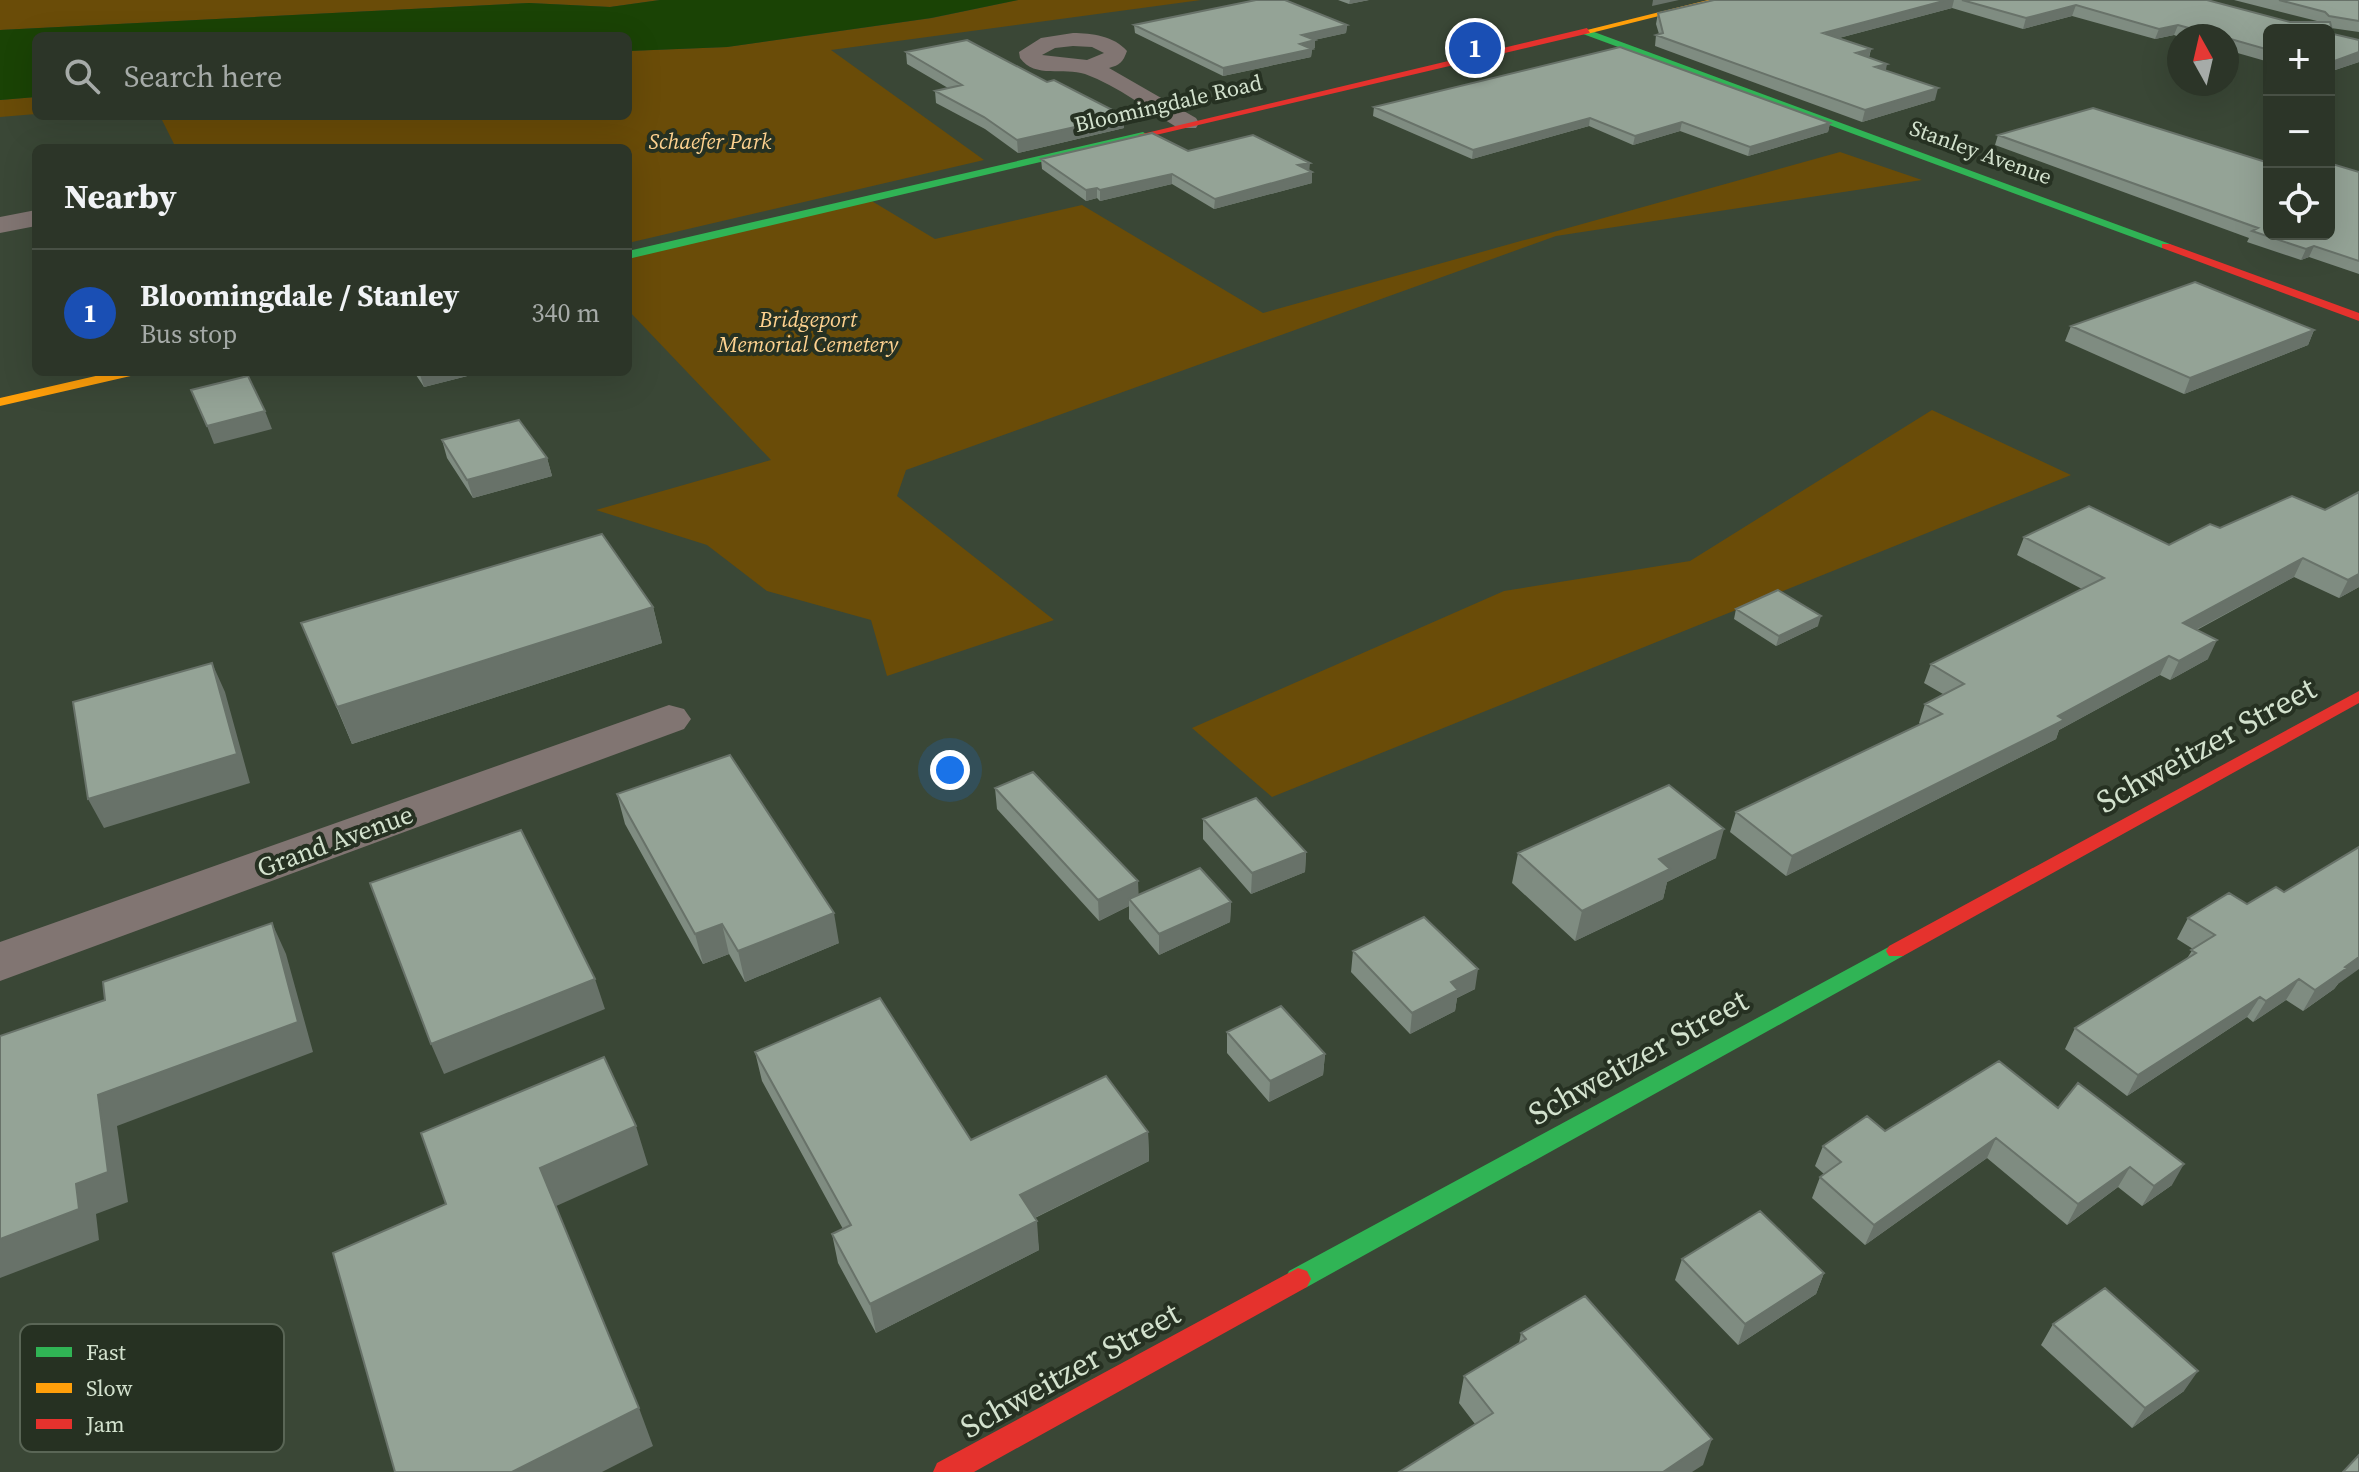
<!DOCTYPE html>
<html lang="en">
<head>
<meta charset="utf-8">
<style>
	body { margin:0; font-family:"Source Serif 4",serif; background:#384034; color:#f1f3f6 }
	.controls { position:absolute; right:24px; top:24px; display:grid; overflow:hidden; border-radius:12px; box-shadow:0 8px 32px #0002 }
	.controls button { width:72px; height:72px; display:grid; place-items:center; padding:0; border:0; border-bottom:2px solid #485045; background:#2c3528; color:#f1f3f6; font:40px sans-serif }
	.compass { position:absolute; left:2167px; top:24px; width:72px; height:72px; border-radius:50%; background:#2c3528; box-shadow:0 8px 32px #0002; rotate:352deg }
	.you { position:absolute; left:950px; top:770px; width:28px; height:28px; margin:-20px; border:6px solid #fff; border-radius:50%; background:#1a73e8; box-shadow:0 0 0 12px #1a73e833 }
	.badge { display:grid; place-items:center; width:52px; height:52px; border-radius:50%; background:#9dac99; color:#fff; font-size:26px; font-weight:700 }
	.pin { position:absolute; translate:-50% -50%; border:4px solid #fff; box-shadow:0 2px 8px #0006 }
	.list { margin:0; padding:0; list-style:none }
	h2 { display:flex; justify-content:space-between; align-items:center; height:104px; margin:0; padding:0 32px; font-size:34px }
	h2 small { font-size:26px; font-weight:400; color:#a6aba8 }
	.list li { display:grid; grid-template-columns:52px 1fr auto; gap:24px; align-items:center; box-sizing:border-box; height:128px; padding:0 32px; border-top:2px solid #485045 }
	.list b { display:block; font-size:30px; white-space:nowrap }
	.list p { margin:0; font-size:26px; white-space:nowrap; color:#a6aba8 }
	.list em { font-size:26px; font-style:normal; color:#a6aba8 }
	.icon { flex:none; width:44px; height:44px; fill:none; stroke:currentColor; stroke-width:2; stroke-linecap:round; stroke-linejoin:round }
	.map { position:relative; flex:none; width:2359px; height:1472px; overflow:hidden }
	.search { position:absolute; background:#2c3528; box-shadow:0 8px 32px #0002; left:32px; top:32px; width:600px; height:88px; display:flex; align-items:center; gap:20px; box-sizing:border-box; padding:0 28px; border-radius:12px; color:#a6aba8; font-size:30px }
	.panel { position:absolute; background:#2c3528; box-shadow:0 8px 32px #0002; left:32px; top:144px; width:600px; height:232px; border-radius:12px }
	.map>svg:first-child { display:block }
</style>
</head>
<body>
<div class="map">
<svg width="2359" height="1472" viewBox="0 0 2359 1472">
	<rect width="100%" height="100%" fill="#3a4736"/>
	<path fill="#6a4c08" d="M 0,0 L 660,0 L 610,7 L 529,3 L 0,30 Z
		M 1018,0 L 1201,0 L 831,50 L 984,160 L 628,243 L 628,148 L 176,148 L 160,116 L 628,116 L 628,51 L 727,47 L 932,18 Z
		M 36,97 L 36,114 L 0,117 L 0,100 Z
		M 1840,152 L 1922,180 L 1556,236 L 906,470 L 897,496 L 1054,620 L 887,676 L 871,620 L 767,591 L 707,545 L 596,510 L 771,460 L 628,310 L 628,257 L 870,200 L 935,239 L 1082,205 L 1263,313 Z
		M 1932,410 L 2071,475 L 1272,797 L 1192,728 L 1504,591 L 1690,561 Z"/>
	<path fill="#1a4305" d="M 660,0 L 1018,0 L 931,18 L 727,47 L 628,51 L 628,36 L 36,36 L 36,97 L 0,100 L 0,30 L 529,3 L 610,7 Z"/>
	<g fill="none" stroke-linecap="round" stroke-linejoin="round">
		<path fill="#817572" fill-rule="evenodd" d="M 1073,33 C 1092,33 1114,36 1127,51 C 1123,62 1120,65 1109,68 L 1196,118 L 1199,123 L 1196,128 L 1178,128 C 1148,110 1118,86 1085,74 C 1064,67 1035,79 1020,58 L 1019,52 L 1041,38 ZM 1073,46 L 1092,47 L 1104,53 L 1087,60 L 1042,55 L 1055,48 Z
			M 36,210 L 36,226 L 0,233 L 0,217 Z
			M 669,705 L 684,709 L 691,719 L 684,729 L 0,981 L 0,942 Z"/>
		<path fill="#30b455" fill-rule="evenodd" d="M 1586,29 L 2170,244 L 2172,246 L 2162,248 L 1583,34 Z
			M 1143,132 L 1148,135 L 1147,137 L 628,259 L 628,251 Z
			M 1896,943 L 1903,946 L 1906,951 L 1903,956 L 1307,1287 L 1298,1290 L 1289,1287 L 1285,1279 L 1289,1271 Z"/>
		<path fill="#ff9f0a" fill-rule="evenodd" d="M 1708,0 L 1723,0 L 1587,34 L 1583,31 Z
			M 113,372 L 137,372 L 135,375 L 0,406 L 0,398 Z"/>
		<path fill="#e5322d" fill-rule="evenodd" d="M 1587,28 L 1590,33 L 1143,138 L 1138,135 Z
			M 2162,244 L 2170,244 L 2359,313 L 2359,321 L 2162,248 Z
			M 2359,691 L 2359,703 L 1903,956 L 1889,956 L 1886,951 L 1889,946 Z
			M 1298,1268 L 1307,1271 L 1311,1279 L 1307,1287 L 974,1472 L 933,1472 L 937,1463 Z"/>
	</g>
	<path fill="#7f8c81" d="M 1338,0 L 1369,0 L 1349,4 Z
		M 1714,0 L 2207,0 L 2290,22 L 2321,22 L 2234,0 L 2359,0 L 2359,32 L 2331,28 L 2333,34 L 2359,62 L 2329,72 L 2329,30 L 2269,30 L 2269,62 L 2227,50 L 2227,36 L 2179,37 L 2174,35 L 2155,39 L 2072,16 L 2023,29 L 1952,8 L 1839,38 L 1871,49 L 1869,58 L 1886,71 L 1935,100 L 1862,122 L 1655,46 L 1656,35 L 1659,34 L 1656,24 L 1658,13 Z
		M 1134,25 L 1347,25 L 1346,33 L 1314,40 L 1315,48 L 1312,49 L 1311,57 L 1223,76 L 1135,33 Z
		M 906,52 L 1047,82 L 1124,116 L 1124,128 L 1018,153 L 985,129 L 936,103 L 935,91 L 948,88 L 907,64 Z
		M 1374,107 L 1830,123 L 1828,132 L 1748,156 L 1680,131 L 1633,145 L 1589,126 L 1472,159 L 1373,116 Z
		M 2093,108 L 2269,234 L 2359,172 L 2359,274 L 2309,257 L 2301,260 L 2247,242 L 2249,238 L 1995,145 L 1998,135 Z
		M 1188,151 L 1309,171 L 1312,172 L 1312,183 L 1214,209 L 1172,184 L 1100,201 L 1097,198 L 1086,201 L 1042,169 L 1041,159 Z
		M 2071,326 L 2314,330 L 2308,345 L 2184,394 L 2065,341 Z
		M 414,372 L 483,372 L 424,387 Z
		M 442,440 L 547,458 L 552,476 L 473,498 L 447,458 Z
		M 2359,492 L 2359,587 L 2339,598 L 2294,577 L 2197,630 L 2208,659 L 2170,680 L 2160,675 L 2059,730 L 2056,739 L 1786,876 L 1730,832 L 1736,812 L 1920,724 L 1919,723 L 1925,704 L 1943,694 L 1924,683 L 1931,664 L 2082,589 L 2017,555 L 2024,537 L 2169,545 L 2220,528 L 2325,510 Z
		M 653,607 L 662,643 L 352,744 L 301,623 Z
		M 1736,609 L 1818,626 L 1776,646 L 1734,619 Z
		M 995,788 L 1138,881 L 1138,895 L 1231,902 L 1230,922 L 1159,955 L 1129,919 L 1129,906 L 1099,921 L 997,809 Z
		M 617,794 L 839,943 L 745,982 L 729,954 L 703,964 L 625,824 Z
		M 1203,819 L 1306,852 L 1305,872 L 1251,894 L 1203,839 Z
		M 1518,853 L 1716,858 L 1667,882 L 1663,899 L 1575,941 L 1512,883 Z
		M 2188,918 L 2338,984 L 2334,989 L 2303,1011 L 2286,1000 L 2253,1022 L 2247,1017 L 2127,1096 L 2065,1049 L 2075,1028 L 2186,960 L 2193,949 L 2177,939 Z
		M 1353,951 L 1475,989 L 1457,998 L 1455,1011 L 1410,1034 L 1351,972 Z
		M 1227,1032 L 1325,1054 L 1323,1075 L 1269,1102 L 1227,1053 Z
		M 755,1052 L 971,1140 L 1148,1132 L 1149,1161 L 1035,1218 L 1039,1250 L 876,1333 L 838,1263 L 832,1234 L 843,1229 L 762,1081 Z
		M 2058,1108 L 2172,1185 L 2142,1206 L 2118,1187 L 2067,1225 L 1987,1158 L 1865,1245 L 1812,1198 L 1820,1177 L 1824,1174 L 1815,1166 L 1823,1146 L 1885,1131 Z
		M 1682,1259 L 1824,1273 L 1816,1294 L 1738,1345 L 1675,1280 Z
		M 2053,1324 L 2184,1391 L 2132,1428 L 2041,1345 Z
		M 1521,1333 L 1703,1465 L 1475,1424 L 1459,1403 L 1464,1376 L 1519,1343 Z"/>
	<path fill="#687269" d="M 1350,0 L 1369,0 L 1349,4 Z
		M 1653,0 L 1679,0 L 1652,6 Z
		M 1947,0 L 1954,0 L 1952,8 L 1820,43 L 1823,33 Z
		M 2076,5 L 2072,16 L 2023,29 L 2026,18 Z
		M 1347,25 L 1346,33 L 1301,43 L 1302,35 Z
		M 2178,25 L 2174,35 L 2155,39 L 2159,29 Z
		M 1315,40 L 1315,48 L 1312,49 L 1311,57 L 1223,76 L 1223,68 L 1300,44 Z
		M 1871,49 L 1868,60 L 1856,53 Z
		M 2359,52 L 2359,62 L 2329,72 L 2329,63 Z
		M 1887,64 L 1885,75 L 1875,67 Z
		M 1938,88 L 1935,100 L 1862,122 L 1865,110 Z
		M 1124,116 L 1124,128 L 1018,153 L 1017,140 Z
		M 1590,118 L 1589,126 L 1472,159 L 1473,150 Z
		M 1682,122 L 1680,131 L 1633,145 L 1635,136 Z
		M 1830,123 L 1828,132 L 1748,156 L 1750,147 Z
		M 1310,163 L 1309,173 L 1298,165 Z
		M 1312,172 L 1312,183 L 1214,209 L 1215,199 Z
		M 1172,174 L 1172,184 L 1100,201 L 1100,190 Z
		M 1097,188 L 1097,198 L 1086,201 L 1086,190 Z
		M 2314,246 L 2309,257 L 2301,260 L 2306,249 Z
		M 2314,330 L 2308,345 L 2184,394 L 2190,378 Z
		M 419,372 L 483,372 L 424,387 Z
		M 265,411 L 272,429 L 214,444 L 207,426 Z
		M 547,458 L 552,476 L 473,498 L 467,480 Z
		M 2303,558 L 2294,577 L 2175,641 L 2183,623 Z
		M 2359,574 L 2359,587 L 2339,598 L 2348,580 Z
		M 653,607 L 662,643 L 352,744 L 337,707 Z
		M 1821,616 L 1818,626 L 1776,646 L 1779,636 Z
		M 2217,640 L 2208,659 L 2170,680 L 2179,661 Z
		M 2169,656 L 2160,675 L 2059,730 L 2056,739 L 1786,876 L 1792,856 L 2058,716 Z
		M 212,663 L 225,692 L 250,783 L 104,828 L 88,799 Z
		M 1724,829 L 1716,858 L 1667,882 L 1663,899 L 1575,941 L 1582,911 L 1659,859 Z
		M 1306,852 L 1305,872 L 1251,894 L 1252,873 Z
		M 1138,881 L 1139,902 L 1129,899 L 1129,906 L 1099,921 L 1098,900 Z
		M 1231,902 L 1230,922 L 1159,955 L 1159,934 Z
		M 834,913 L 839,943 L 745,982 L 738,951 Z
		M 272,923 L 286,954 L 313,1052 L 117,1126 L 128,1202 L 96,1214 L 99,1240 L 0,1278 L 0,1239 L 76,1184 L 98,1095 Z
		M 722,924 L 729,954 L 703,964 L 695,934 Z
		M 2359,957 L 2359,969 L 2338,984 L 2334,989 L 2303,1011 L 2315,990 Z
		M 1478,969 L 1475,989 L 1457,998 L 1455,1011 L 1410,1034 L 1412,1013 L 1451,982 Z
		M 595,979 L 605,1009 L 444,1074 L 431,1044 Z
		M 2299,979 L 2286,1000 L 2253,1022 L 2266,1001 Z
		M 2260,997 L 2247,1017 L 2127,1096 L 2138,1075 Z
		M 1325,1054 L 1323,1075 L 1269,1102 L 1270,1081 Z
		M 636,1126 L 648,1165 L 554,1207 L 540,1168 Z
		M 1148,1132 L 1149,1161 L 1022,1224 L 1020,1195 Z
		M 1996,1138 L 1987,1158 L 1865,1245 L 1874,1225 Z
		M 2184,1164 L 2172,1185 L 2142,1206 L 2154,1186 Z
		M 2130,1167 L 2118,1187 L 2067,1225 L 2078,1204 Z
		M 1037,1221 L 1039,1250 L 876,1333 L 870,1304 Z
		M 1824,1273 L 1816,1294 L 1738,1345 L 1745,1324 Z
		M 2198,1371 L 2184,1391 L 2132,1428 L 2145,1408 Z
		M 639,1408 L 653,1446 L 602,1472 L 512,1472 Z
		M 1712,1439 L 1703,1465 L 1692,1472 L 1663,1472 Z"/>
	<path fill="#94a396" stroke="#687269" stroke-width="2" d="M 1256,0 L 1285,0 L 1347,25 L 1302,35 L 1315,40 L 1300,44 L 1312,49 L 1223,68 L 1134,25 Z
		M 1714,0 L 1947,0 L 1823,33 L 1871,49 L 1856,53 L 1887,64 L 1875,67 L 1938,88 L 1865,110 L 1656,35 L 1663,33 L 1658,13 Z
		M 1962,0 L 2207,0 L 2290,22 L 2330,22 L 2333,34 L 2359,40 L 2359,52 L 2329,63 L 2329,30 L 2269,30 L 2269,50 L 2227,38 L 2227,36 L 2219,36 L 2178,25 L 2159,29 L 2076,5 L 2026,18 Z
		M 2279,0 L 2359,0 L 2359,21 L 2329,16 L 2325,12 Z
		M 967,40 L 1047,82 L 1054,80 L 1124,116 L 1017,140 L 984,117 L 935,91 L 962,85 L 906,52 Z
		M 1620,47 L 1830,123 L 1750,147 L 1682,122 L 1635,136 L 1590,118 L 1473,150 L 1374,107 Z
		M 2093,108 L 2269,163 L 2269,234 L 2329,234 L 2329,163 L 2359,172 L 2359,261 L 2314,246 L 2306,249 L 2252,231 L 2258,228 L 1998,135 Z
		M 1152,133 L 1188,151 L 1253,135 L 1310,163 L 1298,165 L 1312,172 L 1215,199 L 1172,174 L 1100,190 L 1097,188 L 1086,190 L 1041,159 Z
		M 2195,282 L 2314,330 L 2190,378 L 2071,326 Z
		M 248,376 L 265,411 L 207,426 L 191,390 Z
		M 519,420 L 547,458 L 467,480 L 442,440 Z
		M 2359,492 L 2359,574 L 2348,580 L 2303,558 L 2183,623 L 2217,640 L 2179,661 L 2169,656 L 2058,716 L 2064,720 L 1792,856 L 1736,812 L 1942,714 L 1925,704 L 1964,684 L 1931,664 L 2104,578 L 2024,537 L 2089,506 L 2169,545 L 2210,524 L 2220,528 L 2292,496 L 2325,510 Z
		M 602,534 L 653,607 L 337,707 L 301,623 Z
		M 1778,590 L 1821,616 L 1779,636 L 1736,609 Z
		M 212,663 L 237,754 L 88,799 L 73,702 Z
		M 730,755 L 834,913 L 738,951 L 722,924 L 695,934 L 617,794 Z
		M 1033,772 L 1138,881 L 1098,900 L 995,788 Z
		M 1669,785 L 1724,829 L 1659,859 L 1670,869 L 1582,911 L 1518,853 Z
		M 1256,798 L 1306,852 L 1252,873 L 1203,819 Z
		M 521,830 L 595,979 L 431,1044 L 370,883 Z
		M 2359,847 L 2359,957 L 2345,967 L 2347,968 L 2315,990 L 2299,979 L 2266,1001 L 2260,997 L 2138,1075 L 2075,1028 L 2196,953 L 2191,950 L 2215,935 L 2188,918 L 2229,893 L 2247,904 L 2276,887 L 2284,892 Z
		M 1200,868 L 1231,902 L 1159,934 L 1129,899 Z
		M 1424,917 L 1478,969 L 1451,982 L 1458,990 L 1412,1013 L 1353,951 Z
		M 272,923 L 298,1022 L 98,1095 L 108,1172 L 76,1184 L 79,1209 L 0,1239 L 0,1036 L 105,1000 L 103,982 Z
		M 880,998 L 971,1140 L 1106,1076 L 1148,1132 L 1020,1195 L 1037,1221 L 870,1304 L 832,1234 L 851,1225 L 755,1052 Z
		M 1281,1006 L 1325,1054 L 1270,1081 L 1227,1032 Z
		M 604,1057 L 636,1126 L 540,1168 L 639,1408 L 512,1472 L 395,1472 L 333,1253 L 446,1204 L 421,1133 Z
		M 1999,1061 L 2058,1108 L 2078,1083 L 2184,1164 L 2154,1186 L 2130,1167 L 2078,1204 L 1996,1138 L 1874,1225 L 1820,1177 L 1841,1162 L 1823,1146 L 1867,1116 L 1885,1131 Z
		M 1760,1211 L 1824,1273 L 1745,1324 L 1682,1259 Z
		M 2105,1288 L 2198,1371 L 2145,1408 L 2053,1324 Z
		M 1585,1296 L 1712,1439 L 1663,1472 L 1399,1472 L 1493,1413 L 1464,1376 L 1526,1339 L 1521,1333 Z
		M 2359,1455 L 2359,1472 L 2343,1472 Z"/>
	<g text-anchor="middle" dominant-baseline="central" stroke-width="8" stroke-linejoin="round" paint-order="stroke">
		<g font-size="22" fill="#d3e2ce" stroke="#263122">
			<text transform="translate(1168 103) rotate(-13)">Bloomingdale Road</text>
			<text transform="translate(1981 152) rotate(20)">Stanley Avenue</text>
		</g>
		<g font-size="22" font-style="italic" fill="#fdd18f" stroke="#263122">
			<text x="710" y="141">Schaefer Park</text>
			<text x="808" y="319">Bridgeport<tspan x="808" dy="25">Memorial Cemetery</tspan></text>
		</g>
		<g font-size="26" fill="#d3e2ce" stroke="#263122">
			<text transform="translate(335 841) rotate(-20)">Grand Avenue</text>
		</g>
		<g font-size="32" fill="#d3e2ce" stroke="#263122">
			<text transform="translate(2206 745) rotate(-29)">Schweitzer Street</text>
			<text transform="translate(1638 1057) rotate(-29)">Schweitzer Street</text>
			<text transform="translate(1070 1370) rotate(-29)">Schweitzer Street</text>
		</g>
	</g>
	<rect x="20" y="1324" width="264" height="128" rx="12" fill="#263122" stroke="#5a6656" stroke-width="2"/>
	<rect x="36" y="1347" width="36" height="10" fill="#30b455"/>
	<rect x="36" y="1383" width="36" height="10" fill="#ff9f0a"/>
	<rect x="36" y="1419" width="36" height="10" fill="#e5322d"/>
	<g font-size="22" fill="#d3e2ce">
		<text x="86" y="1360">Fast</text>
		<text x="86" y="1396">Slow</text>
		<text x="86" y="1432">Jam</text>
	</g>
</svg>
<div class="controls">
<button>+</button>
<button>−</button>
<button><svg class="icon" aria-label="locate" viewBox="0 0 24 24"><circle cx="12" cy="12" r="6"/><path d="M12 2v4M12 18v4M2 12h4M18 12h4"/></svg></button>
</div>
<svg class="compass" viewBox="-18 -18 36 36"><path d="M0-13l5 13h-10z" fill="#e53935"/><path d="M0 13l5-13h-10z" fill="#a6aba8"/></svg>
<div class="you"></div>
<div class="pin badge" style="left:1475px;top:48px;background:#1a4fb4">1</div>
<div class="search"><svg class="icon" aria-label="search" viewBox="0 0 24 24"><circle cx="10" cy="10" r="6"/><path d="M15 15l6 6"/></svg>Search here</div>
<section class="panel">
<h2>Nearby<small></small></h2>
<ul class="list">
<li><span class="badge" style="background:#1a4fb4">1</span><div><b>Bloomingdale / Stanley</b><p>Bus stop</p></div><em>340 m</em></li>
</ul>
</section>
</div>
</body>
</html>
